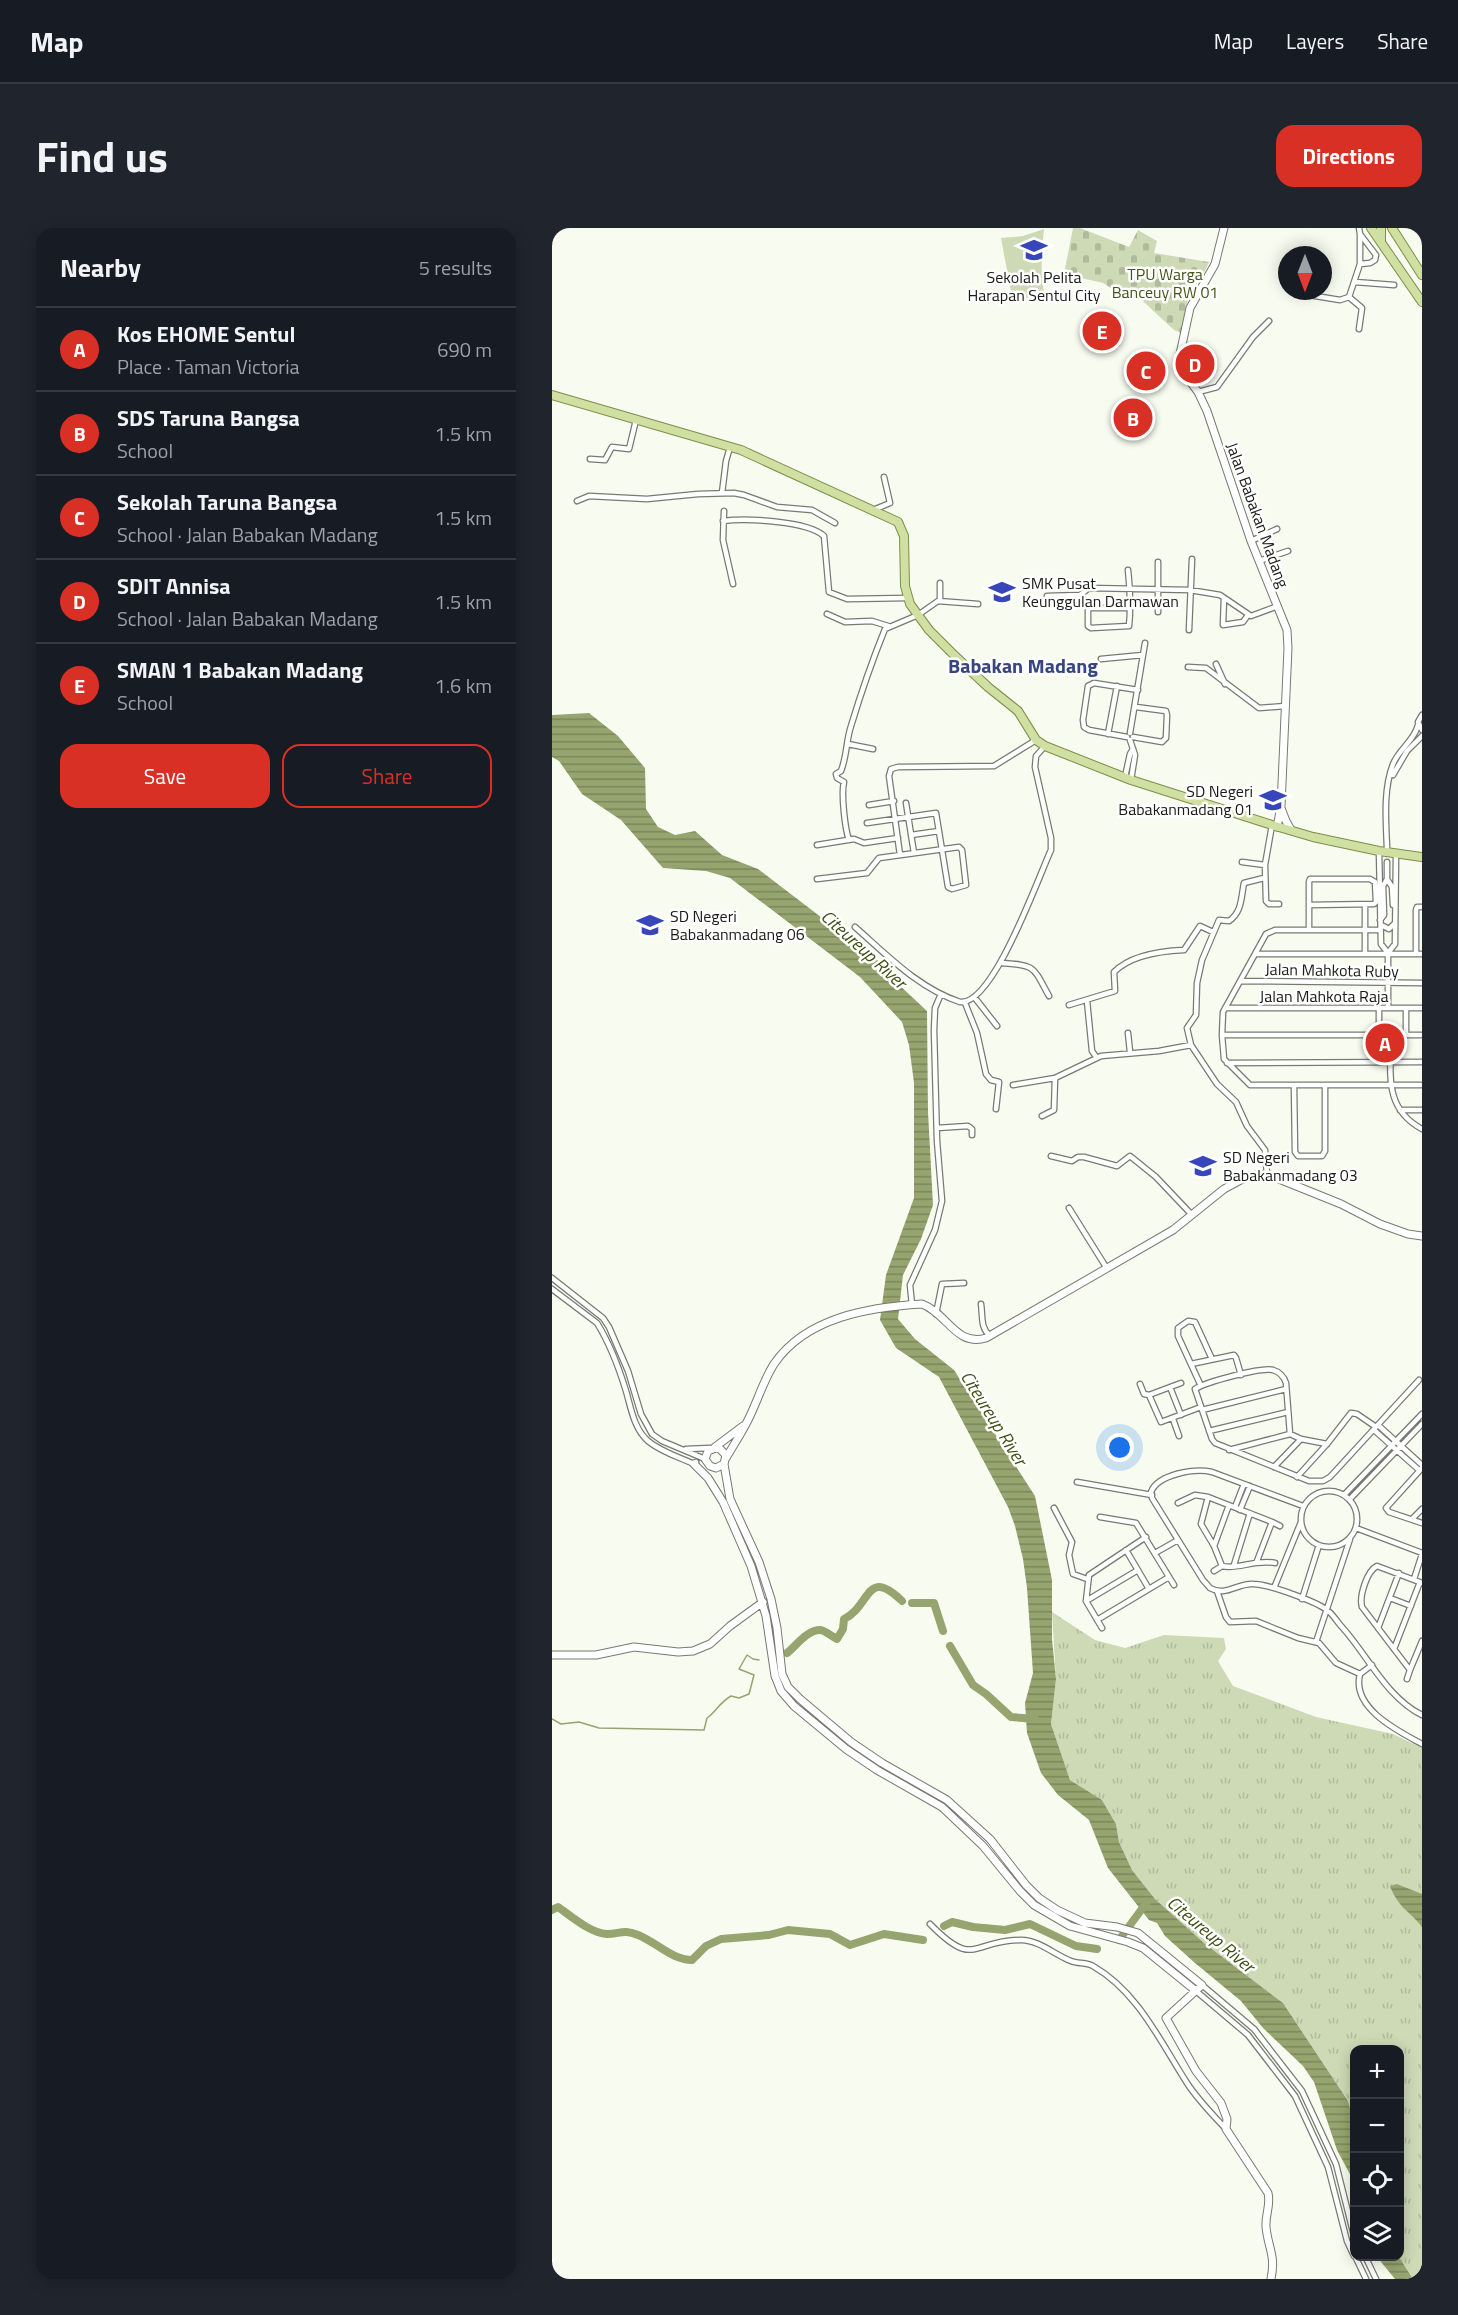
<!DOCTYPE html>
<html lang="en">
<head>
<meta charset="utf-8">
<style>
	body { margin:0; font-family:"Titillium Web",sans-serif; background:#20242c; color:#f1f3f6 }
	.controls { position:absolute; right:18px; bottom:18px; display:grid; overflow:hidden; border-radius:12px; box-shadow:0 3px 15px #0003 }
	.controls button { width:54px; height:54px; display:grid; place-items:center; padding:0; border:0; border-bottom:2px solid #363941; background:#171b24; color:#f1f3f6; font:30px sans-serif }
	.compass { position:absolute; left:726px; top:18px; width:54px; height:54px; border-radius:50%; background:#171b24; box-shadow:0 3px 15px #0003; rotate:180deg }
	.you { position:absolute; left:568px; top:1220px; width:21px; height:21px; margin:-15px; border:4px solid #fff; border-radius:50%; background:#1a73e8; box-shadow:0 0 0 9px #1a73e833 }
	.badge { display:grid; place-items:center; width:39px; height:39px; border-radius:50%; background:#d93025; color:#fff; font-size:20px; font-weight:700 }
	.pin { position:absolute; translate:-50% -50%; border:3px solid #fff; box-shadow:0 2px 6px #0006 }
	.list { margin:0; padding:0; list-style:none }
	h2 { display:flex; justify-content:space-between; align-items:center; height:78px; margin:0; padding:0 24px; font-size:26px }
	h2 small { font-size:20px; font-weight:400; color:#9ea1a6 }
	.list li { display:grid; grid-template-columns:39px 1fr auto; gap:18px; align-items:center; box-sizing:border-box; height:84px; padding:0 24px; border-top:2px solid #363941 }
	.list b { display:block; font-size:22px; white-space:nowrap }
	.list p { margin:0; font-size:20px; white-space:nowrap; color:#9ea1a6 }
	.list em { font-size:20px; font-style:normal; color:#9ea1a6 }
	.actions { display:flex; gap:12px; padding:18px 24px }
	.actions a { flex:1; padding:14px 0; border:2px solid #d93025; border-radius:18px; text-align:center; font-size:21px; color:#d93025 }
	.actions .main { background:#d93025; color:#fff }
	.icon { flex:none; width:33px; height:33px; fill:none; stroke:currentColor; stroke-width:2; stroke-linecap:round; stroke-linejoin:round }
	.map { position:relative; flex:none; width:870px; height:2051px; overflow:hidden; border-radius:18px }
	header { display:flex; align-items:center; gap:36px; box-sizing:border-box; height:84px; padding:0 30px; background:#171b24; border-bottom:2px solid #363941 }
	header strong { font-size:28px }
	nav { display:flex; gap:33px; margin-inline-start:auto; font-size:21px }
	.intro { display:flex; align-items:center; justify-content:space-between; box-sizing:border-box; height:144px; padding:0 36px }
	h1 { margin:0; font-size:42px }
	.button { padding:15px 27px; border-radius:18px; background:#d93025; color:#fff; font-size:21px; font-weight:700 }
	main { display:flex; gap:36px; padding:0 36px }
	aside { flex:1; background:#171b24; border-radius:18px; box-shadow:0 3px 15px #0003 }
	.map>svg:first-child { display:block }
</style>
</head>
<body>
<header>
<strong>Map</strong>
<nav><a>Map</a><a>Layers</a><a>Share</a></nav>
</header>
<div class="intro"><h1>Find us</h1><a class="button">Directions</a></div>
<main>
<aside>
<h2>Nearby<small>5 results</small></h2>
<ul class="list">
<li><span class="badge">A</span><div><b>Kos EHOME Sentul</b><p>Place · Taman Victoria</p></div><em>690 m</em></li>
<li><span class="badge">B</span><div><b>SDS Taruna Bangsa</b><p>School</p></div><em>1.5 km</em></li>
<li><span class="badge">C</span><div><b>Sekolah Taruna Bangsa</b><p>School · Jalan Babakan Madang</p></div><em>1.5 km</em></li>
<li><span class="badge">D</span><div><b>SDIT Annisa</b><p>School · Jalan Babakan Madang</p></div><em>1.5 km</em></li>
<li><span class="badge">E</span><div><b>SMAN 1 Babakan Madang</b><p>School</p></div><em>1.6 km</em></li>
</ul>
<div class="actions"><a class="main">Save</a><a>Share</a></div>
</aside>
<div class="map">
<svg width="870" height="2051" viewBox="0 0 870 2051">
	<defs>
		<pattern id="grass-tufts" width="24" height="20" patternUnits="userSpaceOnUse" patternTransform="scale(1.5)"><rect width="24" height="20" fill="#ced9b6"/><path d="M3 7l-1-3M5 7V3M7 7l1-3M15 17l-1-3M17 17v-4M19 17l1-3" fill="none" stroke="#b0ba9c"/></pattern>
		<pattern id="cemetery-stones" width="16" height="16" patternUnits="userSpaceOnUse" patternTransform="scale(1.5)"><rect width="16" height="16" fill="#ced9b6"/><path d="M2 7V4a2 2 0 0 1 4 0v3zM10 15v-3a2 2 0 0 1 4 0v3z" fill="#b0ba9c"/></pattern>
		<pattern id="water-rules" width="6" height="5" patternUnits="userSpaceOnUse" patternTransform="scale(1.5)"><rect width="6" height="5" fill="#96a570"/><path d="M0 2.5h6" fill="none" stroke="#7a865b"/></pattern>
	</defs>
	<rect width="100%" height="100%" fill="#f8fcf0"/>
	<path fill="url(#grass-tufts)" d="M 500,1384 L 543,1412 L 573,1420 L 612,1407 L 672,1410 L 674,1421 L 666,1433 L 681,1458 L 764,1489 L 841,1506 L 870,1520 L 870,2051 L 861,2051 L 847,2029 L 848,1822 L 802,1822 L 802,1895 L 796,1873 L 731,1775 L 652,1715 L 603,1671 L 580,1642 L 567,1614 L 564,1596 L 550,1572 L 518,1552 L 499,1496 L 504,1451 Z"/>
	<path fill="url(#cemetery-stones)" d="M 521,0 L 528,0 L 577,19 L 586,2 L 605,13 L 602,25 L 657,34 C 653,45 646,53 640,63 C 633,75 632,91 629,105 L 622,102 L 580,63 L 563,63 L 551,55 L 512,46 Z"/>
	<path fill="#ced9b6" d="M 492,1 C 490,24 487,49 494,72 L 460,69 L 449,10 L 471,8 Z"/>
	<path fill="url(#water-rules)" d="M 37,485 L 66,508 L 93,540 L 94,581 L 106,599 L 123,607 L 143,603 L 170,627 L 206,641 L 329,735 L 345,755 L 375,783 L 376,884 L 381,977 L 369,1011 L 351,1047 L 346,1091 L 363,1111 L 402,1142 L 483,1268 L 500,1352 L 500,1411 L 504,1451 L 499,1496 L 518,1552 L 550,1572 L 564,1596 L 567,1614 L 580,1642 L 603,1671 L 652,1715 L 731,1775 L 796,1873 L 802,1895 L 802,1968 L 800,1950 L 785,1922 L 762,1854 L 751,1838 L 711,1800 L 689,1773 L 643,1735 L 613,1708 L 605,1695 L 597,1692 L 556,1640 L 537,1592 L 506,1567 L 489,1545 L 475,1505 L 473,1475 L 481,1445 L 475,1360 L 471,1331 L 463,1298 L 456,1279 L 387,1149 L 344,1120 L 328,1092 L 334,1047 L 362,970 L 362,855 L 357,817 L 350,794 L 308,749 L 178,650 L 154,643 L 111,640 L 69,592 L 30,566 L 7,533 L 0,529 L 0,487 Z
		M 845,1656 L 870,1666 L 870,1699 C 856,1681 847,1681 838,1658 Z
		M 825,2029 L 847,2029 L 861,2051 L 843,2051 Z"/>
	<g fill="none" stroke-linecap="round" stroke-linejoin="round">
		<path stroke="#96a570" stroke-width="1.5" d="M 0,1491 L 9,1496 L 27,1494 L 47,1500 L 152,1502 L 155,1490 C 164,1484 168,1474 179,1468 L 187,1470 L 197,1466 L 202,1447 L 187,1441 L 195,1427 L 201,1431 L 207,1432"/>
		<path stroke="#96a570" stroke-width="8" d="M 360,1375 L 382,1375 L 391,1403
			M 398,1418 L 421,1457 L 434,1466 L 459,1489 L 483,1491
			M 235,1425 C 244,1418 255,1402 268,1402 C 273,1402 280,1409 285,1411 L 291,1401 L 292,1391 C 319,1378 314,1338 350,1373
			M 0,1682 L 6,1679 C 19,1688 38,1705 55,1706 C 68,1706 71,1701 86,1707 C 104,1714 120,1732 140,1732 L 154,1718 L 169,1711 L 217,1707 L 236,1702 L 278,1706 L 298,1717 L 332,1706 L 371,1712
			M 392,1698 L 400,1694 L 421,1699 L 453,1702 L 478,1696 L 524,1718 L 545,1721
			M 567,1712 L 595,1674"/>
		<g stroke="#777a70" stroke-width="7">
			<path id="street" d="M 808,6 L 808,36
				M 803,54 L 842,57
				M 751,66 L 788,72 L 797,69
				M 797,69 L 808,36 L 818,35 L 823,32 L 824,27 L 808,6 L 807,0
				M 797,69 L 810,80 L 807,101
				M 646,164 L 665,159 L 701,109 L 717,93
				M 38,231 L 53,232 L 60,219 L 77,221 L 84,192
				M 170,265 L 174,233 L 178,219
				M 25,273 L 37,268 L 95,271 L 146,266 L 182,265 L 192,267 L 225,279 L 260,282 L 283,295
				M 321,282 L 338,275 L 332,249
				M 172,283 L 171,312 L 181,356
				M 171,293 C 194,290 256,293 272,308 L 277,364 L 295,371 L 356,370
				M 699,313 L 725,301
				M 707,333 L 736,323
				M 606,334 L 606,384
				M 576,342 C 578,361 579,380 577,398 L 539,400 L 536,398 L 536,382 L 538,380 L 578,380
				M 388,355 L 388,373
				M 495,368 L 528,367 L 537,360 L 638,362 L 668,367 L 699,388 L 726,378
				M 672,370 L 671,397 L 691,394 L 696,387
				M 275,386 L 293,394 L 320,393 L 336,398
				M 637,402 L 640,331
				M 549,431 L 591,427
				M 664,436 L 673,456
				M 636,439 L 654,440 L 707,480 L 733,478
				M 870,487 L 866,494 L 870,502
				M 578,505 L 593,415
				M 556,506 L 565,458
				M 575,509 L 537,502 L 532,499 L 531,492 L 536,458 L 542,455 L 586,462
				M 581,509 L 610,514 L 614,510 L 615,487 L 614,483 L 584,479
				M 578,512 L 583,527 L 579,552
				M 296,516 L 321,521
				M 841,547 L 855,523 L 870,508
				M 573,549 L 578,526 L 581,521
				M 354,575 L 362,625
				M 317,577 L 342,573
				M 720,597 L 713,637 L 714,673 L 717,676 L 727,676
				M 359,607 L 387,603
				M 297,612 C 293,601 289,566 292,554 L 285,550 L 284,546 L 289,543 C 295,528 294,513 299,498 C 309,465 320,433 333,401 L 366,387 L 386,373 L 426,376
				M 265,617 L 302,611 L 312,615 L 346,610
				M 835,620 C 834,593 831,562 841,536 C 847,521 862,513 866,497
				M 827,623 L 829,716 L 836,725
				M 348,627 L 337,548 L 339,541 L 346,539 L 442,538 L 484,512
				M 690,634 L 713,637
				M 265,651 L 315,645 L 327,630 L 407,619 L 410,622 L 414,657 L 400,661 L 396,659 L 384,585 L 315,595
				M 835,651 L 840,659 L 841,677
				M 757,677 L 822,676 L 824,674 L 823,654 L 818,651 L 758,651 L 757,654 L 757,702 L 723,702 L 714,706 L 671,784 L 670,807 L 672,831 L 698,857 L 870,857
				M 813,677 L 813,726
				M 828,692 L 832,687 L 831,658 L 835,651 L 835,634
				M 829,697 L 837,701 L 843,695
				M 303,699 C 335,727 366,760 408,774 C 441,778 486,650 499,622 L 499,610 L 483,539 L 484,528 L 493,518
				M 757,702 L 826,702
				M 836,725 L 843,716 L 844,626
				M 703,726 L 870,726
				M 864,726 L 864,682 L 865,679 L 870,679
				M 450,735 C 484,737 481,739 497,768
				M 689,753 L 870,755
				M 423,770 L 445,798
				M 535,773 L 540,823 L 545,830
				M 413,775 L 425,805 L 434,846 L 439,852 L 447,854 L 444,881
				M 517,777 L 563,763 L 562,744 C 579,727 609,723 632,722 L 648,698 L 661,704
				M 673,780 L 870,780
				M 827,780 L 827,807
				M 836,780 L 836,725
				M 854,780 L 854,807
				M 576,805 L 578,824
				M 670,807 L 870,807
				M 839,807 C 839,845 831,880 870,901
				M 639,817 L 635,800 L 644,787 L 645,755 L 650,732 L 667,692 L 677,693 C 690,684 689,670 692,655 L 712,650
				M 675,835 L 870,834
				M 461,857 L 503,850
				M 742,858 L 743,924 L 746,928 L 770,928 L 773,923 L 773,857
				M 848,882 L 870,882
				M 490,888 L 502,882 L 503,850 L 549,828 L 607,823 L 639,817 L 665,856 L 684,874 L 695,898 L 713,922 L 715,946
				M 385,900 L 416,898 L 420,901 L 420,907
				M 499,928 L 520,933 L 526,929 L 532,929 L 565,938 L 578,928 L 604,949 L 640,987
				M 517,980 L 554,1039
				M 0,1050 L 51,1090 L 57,1099 L 76,1143 L 89,1186 L 100,1206 L 110,1213 L 153,1231
				M 0,1061 L 45,1095 C 58,1116 67,1140 74,1163 C 79,1180 82,1201 96,1213 C 109,1224 127,1229 142,1236 L 144,1234
				M 429,1076 C 431,1089 428,1099 438,1108
				M 360,1077 L 358,1057 L 383,1002 L 390,973 L 385,913 L 382,802 L 383,780 L 389,766
				M 384,1086 L 390,1056 L 412,1055
				M 639,1136 L 682,1127 L 684,1130 L 689,1147
				M 588,1156 L 592,1166 L 597,1167 L 609,1194 L 649,1179
				M 649,1158 L 626,1108 L 626,1100 L 636,1093 L 643,1094 L 660,1131
				M 618,1159 L 629,1187
				M 597,1167 L 629,1155
				M 650,1182 L 734,1161
				M 621,1191 L 627,1208
				M 826,1197 L 870,1237
				M 822,1202 L 867,1242
				M 657,1203 L 736,1184
				M 775,1216 L 749,1211 L 738,1206 L 734,1155 C 732,1149 728,1144 721,1142 C 709,1139 654,1154 643,1161 L 660,1211 L 663,1215 L 757,1253 L 771,1253 L 778,1249 L 867,1152
				M 134,1221 L 159,1220
				M 677,1222 L 738,1206
				M 722,1239 L 749,1211
				M 870,1240 L 834,1280 L 837,1284 L 870,1295
				M 745,1249 L 775,1216 L 799,1185 L 805,1186 L 824,1199
				M 525,1254 L 600,1267
				M749 1291a28 28 0 1 1 56 0a28 28 0 1 1-56 0Z
				M 792,1267 L 870,1186
				M 798,1271 L 870,1196
				M 626,1275 L 643,1267 L 656,1269
				M 751,1278 L 660,1244 C 643,1240 606,1246 599,1264 L 600,1270 L 651,1352 L 658,1360 C 674,1369 685,1355 701,1356 C 716,1356 763,1373 775,1382 C 781,1386 785,1394 790,1399 C 816,1428 835,1470 870,1487
				M 683,1279 L 692,1256
				M 502,1280 L 520,1314 L 517,1327 L 521,1346 L 535,1351
				M 688,1282 L 698,1258
				M 548,1289 L 584,1295 L 622,1357
				M 860,1291 L 870,1281
				M 720,1294 L 728,1298
				M 804,1300 L 870,1325
				M 662,1318 L 677,1277
				M 574,1322 L 597,1361
				M 603,1325 L 626,1312
				M 705,1333 L 720,1294 L 656,1269 L 649,1296 L 662,1318 L 670,1338 C 684,1342 704,1331 723,1335
				M 682,1337 L 698,1285
				M 662,1343 L 670,1338
				M 862,1351 L 870,1326
				M 722,1360 L 749,1294
				M 665,1363 L 674,1389 L 678,1394 L 704,1393 L 746,1410 L 767,1415 L 784,1435 L 808,1446
				M 838,1370 L 859,1378
				M 750,1371 L 767,1317
				M 534,1373 L 586,1342
				M 545,1392 L 617,1349
				M 550,1400 L 534,1373 L 537,1347 L 594,1309
				M 826,1400 L 847,1345
				M 764,1414 L 798,1311
				M 842,1421 L 868,1354
				M 820,1437 L 808,1446 C 799,1480 846,1503 870,1516
				M 858,1442 L 870,1413
				M 855,1451 L 858,1442 L 810,1379 C 807,1368 815,1343 825,1338 L 870,1355
				M 378,1696 C 423,1742 420,1712 469,1712 C 487,1712 503,1727 519,1733 C 526,1736 534,1734 541,1738 C 586,1764 608,1813 635,1855 C 646,1872 660,1886 674,1901
				M 650,1757 L 702,1801 L 750,1863 L 784,1936 L 802,2008
				M 644,1763 L 696,1807 L 743,1868 L 776,1939 L 795,2013 L 802,2028
				M 803,2028 L 814,2051
				M 813,2028 L 824,2051"/>
		</g>
		<g stroke="#777a70" stroke-width="9">
			<path id="secondary" d="M 672,0 L 663,36 L 638,80 L 628,126 L 631,144 L 646,164 L 655,183 L 699,313 L 735,402 L 736,420 L 729,578 L 725,599
				M 729,580 L 734,593 L 739,602
				M 163,1219 L 191,1198
				M 174,1230 C 181,1218 189,1206 195,1194 C 205,1175 211,1153 222,1136 C 254,1089 318,1079 370,1076 C 395,1085 404,1119 434,1110 L 621,1002 L 672,961 L 696,948 L 715,946 L 727,951 L 789,976 L 828,996 L 856,1006 L 870,1008
				M 142,1236 L 156,1250 L 171,1274 L 199,1338 L 214,1388 L 223,1448 L 229,1463 L 242,1478 L 294,1521 L 325,1542 L 390,1579 L 431,1618 L 468,1663 L 482,1677 L 518,1698 L 576,1714 L 591,1720 L 644,1763
				M 172,1236 L 164,1240 L 158,1238 L 153,1231 L 156,1223 L 166,1219 L 174,1227 L 172,1236 L 178,1271 L 207,1334 L 219,1371 L 225,1400 L 230,1446 L 236,1459 L 248,1471 L 299,1514 L 330,1535 L 395,1572 L 438,1611 L 474,1657 L 487,1670 L 505,1682 L 533,1695 L 565,1699 L 586,1705 L 650,1757 L 614,1790 L 644,1843 L 669,1875 L 675,1891 L 674,1901 L 716,1965 C 719,1977 713,1987 714,1999 C 716,2020 724,2027 719,2051
				M 0,1427 L 44,1427 L 82,1419 L 126,1424 L 141,1423 L 158,1416 L 178,1398 L 211,1374"/>
		</g>
		<g stroke="#7c8e49" stroke-width="10">
			<path id="primary" d="M 819,0 L 870,74
				M 840,0 L 870,47
				M 829,14 L 829,0
				M 0,167 L 189,222 L 346,294 L 352,308 L 353,358 L 358,376 L 377,402 L 403,428 L 436,459 L 466,483 L 484,512 L 493,518 L 579,552 L 720,597 L 761,609 L 827,623 L 870,629"/>
		</g>
		<use href="#street" stroke="#fff" stroke-width="4.5"/>
		<use href="#secondary" stroke="#fff" stroke-width="7"/>
		<use href="#primary" stroke="#d0e0a2" stroke-width="8"/>
	</g>
	<defs>
		<g id="school-bare" transform="scale(2.07)"><path d="M0-5L7-2L0 1L-7-2ZM-4 1L0 2.5L4 1V4Q0 6-4 4Z" fill="#3746b8" stroke="#fff" stroke-width="2.5" paint-order="stroke"/></g>
	</defs>
	<g fill-rule="evenodd">
		<use href="#school-bare" x="482" y="22"/>
		<use href="#school-bare" x="450" y="364"/>
		<use href="#school-bare" x="721" y="572"/>
		<use href="#school-bare" x="98" y="697"/>
		<use href="#school-bare" x="651" y="938"/>
	</g>
	<g text-anchor="middle" dominant-baseline="central" stroke-width="5" stroke-linejoin="round" paint-order="stroke">
		<g font-size="16" fill="#465419" stroke="#fff">
			<text x="613" y="46">TPU Warga<tspan x="613" dy="18">Banceuy RW 01</tspan></text>
		</g>
		<g font-size="16" fill="#1b1c18" stroke="#fff" text-anchor="start">
			<text x="482" y="49" text-anchor="middle">Sekolah Pelita<tspan x="482" dy="18">Harapan Sentul City</tspan></text>
			<text x="470" y="355">SMK Pusat<tspan x="470" dy="18">Keunggulan Darmawan</tspan></text>
			<text x="701" y="563" text-anchor="end">SD Negeri<tspan x="701" dy="18">Babakanmadang 01</tspan></text>
			<text x="118" y="688">SD Negeri<tspan x="118" dy="18">Babakanmadang 06</tspan></text>
			<text x="671" y="929">SD Negeri<tspan x="671" dy="18">Babakanmadang 03</tspan></text>
		</g>
		<g font-size="16" fill="#1b1c18" stroke="#fff">
			<text transform="translate(706 287) rotate(70)">Jalan Babakan Madang</text>
			<text transform="translate(780 742) rotate(1)">Jalan Mahkota Ruby</text>
			<text x="772" y="768">Jalan Mahkota Raja</text>
		</g>
		<g font-size="18" font-style="italic" fill="#3f4d11" stroke="#fff">
			<text transform="translate(312 721) rotate(42)">Citeureup River</text>
			<text transform="translate(442 1190) rotate(58)">Citeureup River</text>
			<text transform="translate(659 1706) rotate(40)">Citeureup River</text>
		</g>
		<g font-size="20" font-weight="bold" fill="#374580" stroke="#fff">
			<text x="471" y="437">Babakan Madang</text>
		</g>
	</g>
</svg>
<div class="controls">
<button>+</button>
<button>−</button>
<button><svg class="icon" aria-label="locate" viewBox="0 0 24 24"><circle cx="12" cy="12" r="6"/><path d="M12 2v4M12 18v4M2 12h4M18 12h4"/></svg></button>
<button><svg class="icon" aria-label="layers" viewBox="0 0 24 24"><path d="M12 4l9 5-9 5-9-5zM3 14l9 5 9-5"/></svg></button>
</div>
<svg class="compass" viewBox="-18 -18 36 36"><path d="M0-13l5 13h-10z" fill="#e53935"/><path d="M0 13l5-13h-10z" fill="#9ea1a6"/></svg>
<div class="you"></div>
<div class="pin badge" style="left:833px;top:815px">A</div>
<div class="pin badge" style="left:581px;top:190px">B</div>
<div class="pin badge" style="left:594px;top:143px">C</div>
<div class="pin badge" style="left:643px;top:136px">D</div>
<div class="pin badge" style="left:550px;top:103px">E</div>
</div>
</main>
</body>
</html>
